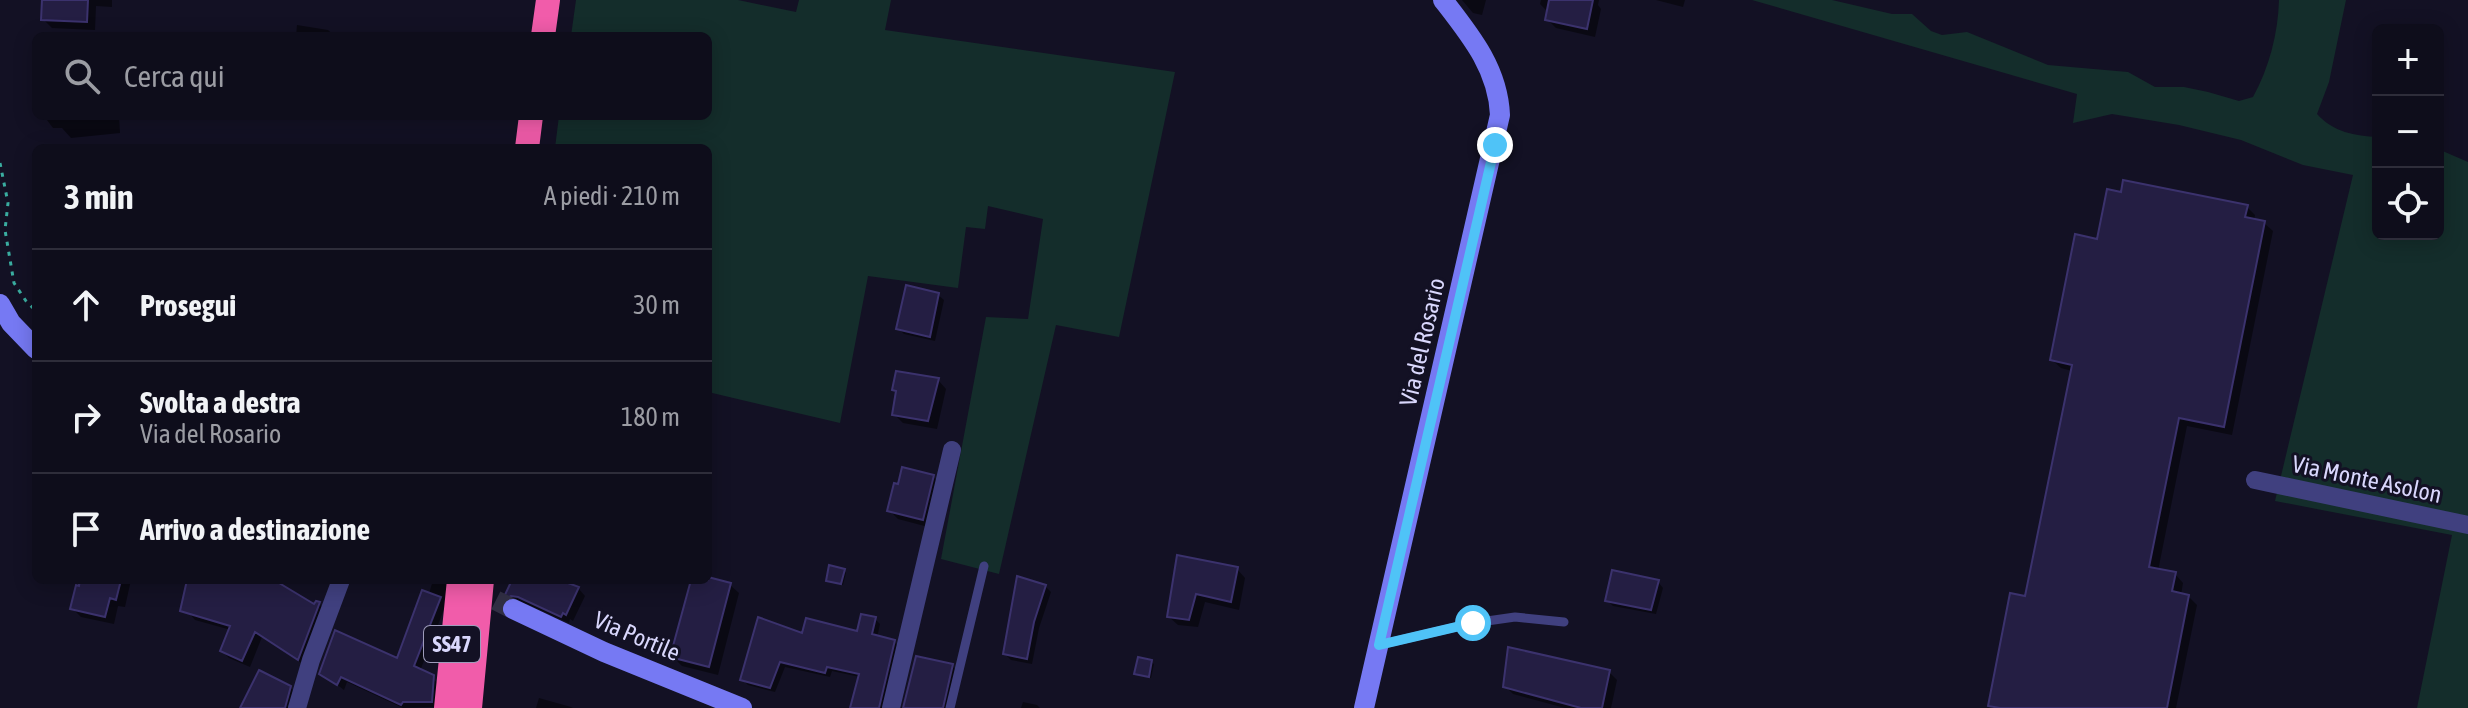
<!DOCTYPE html>
<html lang="it">
<head>
<meta charset="utf-8">
<style>
	body { margin:0; font-family:"Asap Condensed",sans-serif; background:#171624; color:#f1f3f6 }
	.controls { position:absolute; right:24px; top:24px; display:grid; overflow:hidden; border-radius:12px; box-shadow:0 4px 20px #0003 }
	.controls button { width:72px; height:72px; display:grid; place-items:center; padding:0; border:0; border-bottom:2px solid #2e2d3a; background:#0e0d1b; color:#f1f3f6; font:40px sans-serif }
	.stop { position:absolute; width:24px; height:24px; margin:-18px; border:6px solid #4fc3f7; border-radius:50%; background:#fff }
	.stop.end { background:#4fc3f7; border-color:#fff; box-shadow:0 2px 8px #0008 }
	.list { margin:0; padding:0; list-style:none }
	h2 { display:flex; justify-content:space-between; align-items:center; height:104px; margin:0; padding:0 32px; font-size:34px }
	h2 small { font-size:26px; font-weight:400; color:#9b9ca3 }
	.list li { display:grid; grid-template-columns:52px 1fr auto; gap:24px; align-items:center; box-sizing:border-box; height:112px; padding:0 32px; border-top:2px solid #2e2d3a }
	.list b { display:block; font-size:30px; white-space:nowrap }
	.list p { margin:0; font-size:26px; white-space:nowrap; color:#9b9ca3 }
	.list em { font-size:26px; font-style:normal; color:#9b9ca3 }
	.icon { flex:none; width:44px; height:44px; fill:none; stroke:currentColor; stroke-width:2; stroke-linecap:round; stroke-linejoin:round }
	.map { position:relative; flex:none; width:2468px; height:708px; overflow:hidden }
	.search { position:absolute; background:#0e0d1b; box-shadow:0 4px 20px #0003; left:32px; top:32px; width:680px; height:88px; display:flex; align-items:center; gap:20px; box-sizing:border-box; padding:0 28px; border-radius:12px; color:#9b9ca3; font-size:30px }
	.panel { position:absolute; background:#0e0d1b; box-shadow:0 4px 20px #0003; left:32px; top:144px; width:680px; height:440px; border-radius:12px }
	.map>svg:first-child { display:block }
</style>
</head>
<body>
<div class="map">
<svg width="2468" height="708" viewBox="0 0 2468 708">
	<rect width="100%" height="100%" fill="#131124"/>
	<path fill="#142d2b" d="M 576,0 L 738,0 L 796,12 L 799,0 L 891,0 L 885,30 L 1175,72 L 1119,337 L 1056,325 L 999,574 L 941,559 L 986,317 L 1028,319 L 1043,219 L 988,206 L 985,229 L 966,227 L 958,288 L 868,276 L 840,423 L 708,392 L 708,148 L 555,148 L 559,116 L 708,116 L 708,36 L 571,36 Z
		M 1752,0 L 1832,0 L 1892,14 L 1912,14 L 1931,31 L 1942,35 L 1967,32 L 2048,65 L 2128,72 L 2155,87 L 2184,87 L 2208,92 L 2239,101 L 2253,97 C 2269,68 2278,34 2279,0 L 2346,0 L 2329,82 L 2317,114 C 2333,132 2355,136 2378,137 L 2378,234 L 2438,234 L 2438,149 L 2468,162 L 2468,708 L 2417,708 L 2452,535 L 2275,501 L 2353,175 L 2303,165 L 2241,140 L 2179,125 L 2112,114 L 2073,123 L 2077,94 Z"/>
	<path fill="#0007" d="M 44,0 L 112,0 L 112,7 L 96,6 L 95,30 L 52,28 L 43,19 Z
		M 1462,0 L 1486,0 L 1482,15 L 1473,13 Z
		M 1541,0 L 1599,0 L 1598,5 L 1601,9 L 1595,37 L 1556,28 L 1547,19 L 1549,13 L 1540,4 Z
		M 1656,0 L 1685,0 L 1683,7 Z
		M 297,25 L 328,30 L 335,36 L 296,36 Z
		M 44,116 L 119,116 L 120,133 L 71,138 L 62,128 L 53,128 Z
		M 2247,207 L 2255,215 L 2254,221 L 2264,223 L 2273,231 L 2232,435 L 2187,426 L 2158,571 L 2175,574 L 2183,583 L 2181,595 L 2188,596 L 2197,605 L 2176,708 L 1993,708 L 1990,705 L 2027,598 L 2072,371 L 2061,368 L 2052,360 L 2098,241 Z
		M 938,295 L 944,300 L 935,341 L 904,334 L 899,329 Z
		M 938,380 L 946,389 L 937,429 L 903,423 L 894,414 Z
		M 933,477 L 942,485 L 932,528 L 898,519 L 889,510 Z
		M 1179,557 L 1237,569 L 1245,578 L 1239,610 L 1205,602 L 1198,627 L 1178,625 L 1169,617 Z
		M 844,571 L 846,573 L 843,585 L 828,580 Z
		M 708,579 L 730,585 L 739,593 L 718,675 L 682,666 L 673,657 L 693,580 Z
		M 81,580 L 131,580 L 125,607 L 118,606 L 114,624 L 81,617 L 72,608 Z
		M 211,580 L 275,580 L 315,607 L 319,604 L 326,611 L 306,666 L 262,637 L 250,667 L 229,658 L 222,651 L 231,630 L 195,620 L 189,613 Z
		M 433,580 L 452,580 L 448,599 L 420,671 L 440,684 L 437,707 L 403,708 L 347,682 L 344,690 L 322,673 L 398,661 L 429,594 Z
		M 513,580 L 557,580 L 578,588 L 585,596 L 573,621 L 570,619 L 569,623 L 527,604 L 519,603 L 511,607 L 504,600 Z
		M 1658,582 L 1663,588 L 1656,614 L 1613,606 L 1607,600 Z
		M 1045,586 L 1051,592 L 1039,628 L 1032,664 L 1011,660 L 1005,654 Z
		M 875,619 L 880,624 L 877,638 L 894,642 L 899,647 L 885,708 L 852,708 L 860,677 L 832,671 L 830,677 L 785,667 L 775,692 L 748,685 L 742,679 L 804,635 L 858,633 Z
		M 1151,662 L 1154,664 L 1151,678 L 1136,674 Z
		M 952,666 L 961,675 L 953,708 L 904,708 Z
		M 1609,672 L 1617,680 L 1611,708 L 1565,708 L 1513,694 L 1505,686 Z
		M 290,687 L 294,692 L 290,708 L 242,708 Z
		M 539,698 L 571,707 L 573,708 L 536,708 Z
		M 1023,702 L 1037,705 L 1040,708 L 1021,708 Z"/>
	<path fill="#241e43" stroke="#3b326d" stroke-width="2" d="M 42,0 L 88,0 L 87,22 L 41,20 Z
		M 1549,0 L 1593,0 L 1587,29 L 1545,20 Z
		M 2123,180 L 2248,205 L 2245,217 L 2265,221 L 2224,427 L 2179,418 L 2149,567 L 2176,572 L 2172,591 L 2189,595 L 2167,708 L 2000,708 L 1988,706 L 2010,593 L 2025,596 L 2072,365 L 2050,360 L 2075,234 L 2097,239 L 2107,189 L 2121,192 Z
		M 906,285 L 939,293 L 930,337 L 896,329 Z
		M 896,371 L 939,378 L 928,421 L 892,415 L 896,391 L 892,390 Z
		M 902,467 L 934,475 L 923,520 L 887,511 L 894,483 L 898,484 Z
		M 1177,555 L 1238,567 L 1231,602 L 1196,594 L 1189,620 L 1167,617 Z
		M 829,565 L 845,569 L 841,584 L 826,581 Z
		M 1612,570 L 1659,580 L 1651,610 L 1605,601 Z
		M 1017,576 L 1046,585 L 1034,622 L 1027,659 L 1003,654 Z
		M 708,577 L 731,583 L 709,667 L 670,657 L 691,580 L 708,580 Z
		M 80,580 L 121,580 L 116,600 L 110,598 L 105,617 L 70,609 L 76,585 L 79,586 Z
		M 187,580 L 274,580 L 314,604 L 316,601 L 320,602 L 298,660 L 255,632 L 242,661 L 220,651 L 230,626 L 180,611 Z
		M 512,580 L 560,580 L 579,587 L 566,615 L 563,613 L 561,617 L 518,597 L 511,596 L 502,601 Z
		M 422,590 L 441,597 L 414,666 L 434,675 L 432,702 L 403,702 L 401,705 L 341,677 L 337,685 L 319,674 L 335,630 L 397,658 Z
		M 861,614 L 876,617 L 872,634 L 895,640 L 879,708 L 850,708 L 859,674 L 827,667 L 825,673 L 780,662 L 770,688 L 740,680 L 758,617 L 802,633 L 806,618 L 857,631 Z
		M 1508,647 L 1610,670 L 1602,708 L 1581,708 L 1503,687 Z
		M 916,656 L 953,664 L 943,708 L 903,708 Z
		M 1138,657 L 1152,660 L 1149,677 L 1134,674 Z
		M 259,670 L 291,686 L 285,708 L 240,708 Z"/>
	<g fill="none" stroke-linecap="round" stroke-linejoin="round">
		<path stroke="#312f44" stroke-width="20" stroke-dasharray="20 10" stroke-linecap="butt" d="M 469,587 L 513,609"/>
		<path stroke="#3aada0" stroke-width="3" stroke-dasharray="4 6" stroke-linecap="butt" d="M 0,163 L 8,203 L 5,230 L 14,283 L 26,301 L 36,311"/>
		<path stroke="#40407f" stroke-width="9" d="M 1379,645 L 1473,623 L 1515,617 L 1564,622
			M 950,708 L 984,566"/>
		<path stroke="#40407f" stroke-width="18" d="M 2255,480 L 2468,525
			M 297,708 L 311,660 L 341,580
			M 891,708 L 952,450"/>
		<path stroke="#7679f3" stroke-width="20" d="M 0,304 L 11,323 L 36,349
			M 513,609 L 604,652 L 742,708
			M 1364,708 L 1500,115 C 1498,69 1471,36 1443,0"/>
		<path stroke="#f15caa" stroke-width="24" d="M 543,36 L 548,0
			M 527,148 L 531,116
			M 446,708 L 459,580
			M 470,708 L 482,580"/>
	</g>
	<g fill="none" stroke-linecap="round" stroke-linejoin="round">
		<path stroke="#4fc3f7" stroke-width="10" d="M 1473,623 L 1379,645 L 1495,145"/>
	</g>
	<g text-anchor="middle" dominant-baseline="central" stroke-width="6" stroke-linejoin="round" paint-order="stroke">
		<rect fill="#131124" stroke="#9e9cbb" stroke-width="2" x="424" y="626" width="56" height="36" rx="6"/>
		<g font-size="22" font-weight="bold" fill="#d9d7fc">
			<text x="452" y="644">SS47</text>
		</g>
		<g font-size="24" fill="#d9d7fc" stroke="#131124">
			<text transform="translate(1422 342) rotate(-77)">Via del Rosario</text>
			<text transform="translate(2367 479) rotate(12)">Via Monte Asolon</text>
			<text transform="translate(637 636) rotate(23)">Via Portile</text>
		</g>
	</g>
</svg>
<div class="controls">
<button>+</button>
<button>−</button>
<button><svg class="icon" aria-label="locate" viewBox="0 0 24 24"><circle cx="12" cy="12" r="6"/><path d="M12 2v4M12 18v4M2 12h4M18 12h4"/></svg></button>
</div>
<div class="stop" style="left:1473px;top:623px"></div>
<div class="stop end" style="left:1495px;top:145px"></div>
<div class="search"><svg class="icon" aria-label="search" viewBox="0 0 24 24"><circle cx="10" cy="10" r="6"/><path d="M15 15l6 6"/></svg>Cerca qui</div>
<section class="panel">
<h2>3 min<small>A piedi · 210 m</small></h2>
<ul class="list">
<li><svg class="icon" aria-label="ahead" viewBox="0 0 24 24"><path d="M12 20V5M6 11l6-6 6 6"/></svg><div><b>Prosegui</b></div><em>30 m</em></li>
<li><svg class="icon" aria-label="right" viewBox="0 0 24 24"><path d="M7 20v-9h11M14 6l5 5-5 5"/></svg><div><b>Svolta a destra</b><p>Via del Rosario</p></div><em>180 m</em></li>
<li><svg class="icon" aria-label="arrive" viewBox="0 0 24 24"><path d="M6 21V4h12l-3 4 3 4H6"/></svg><div><b>Arrivo a destinazione</b></div></li>
</ul>
</section>
</div>
</body>
</html>
